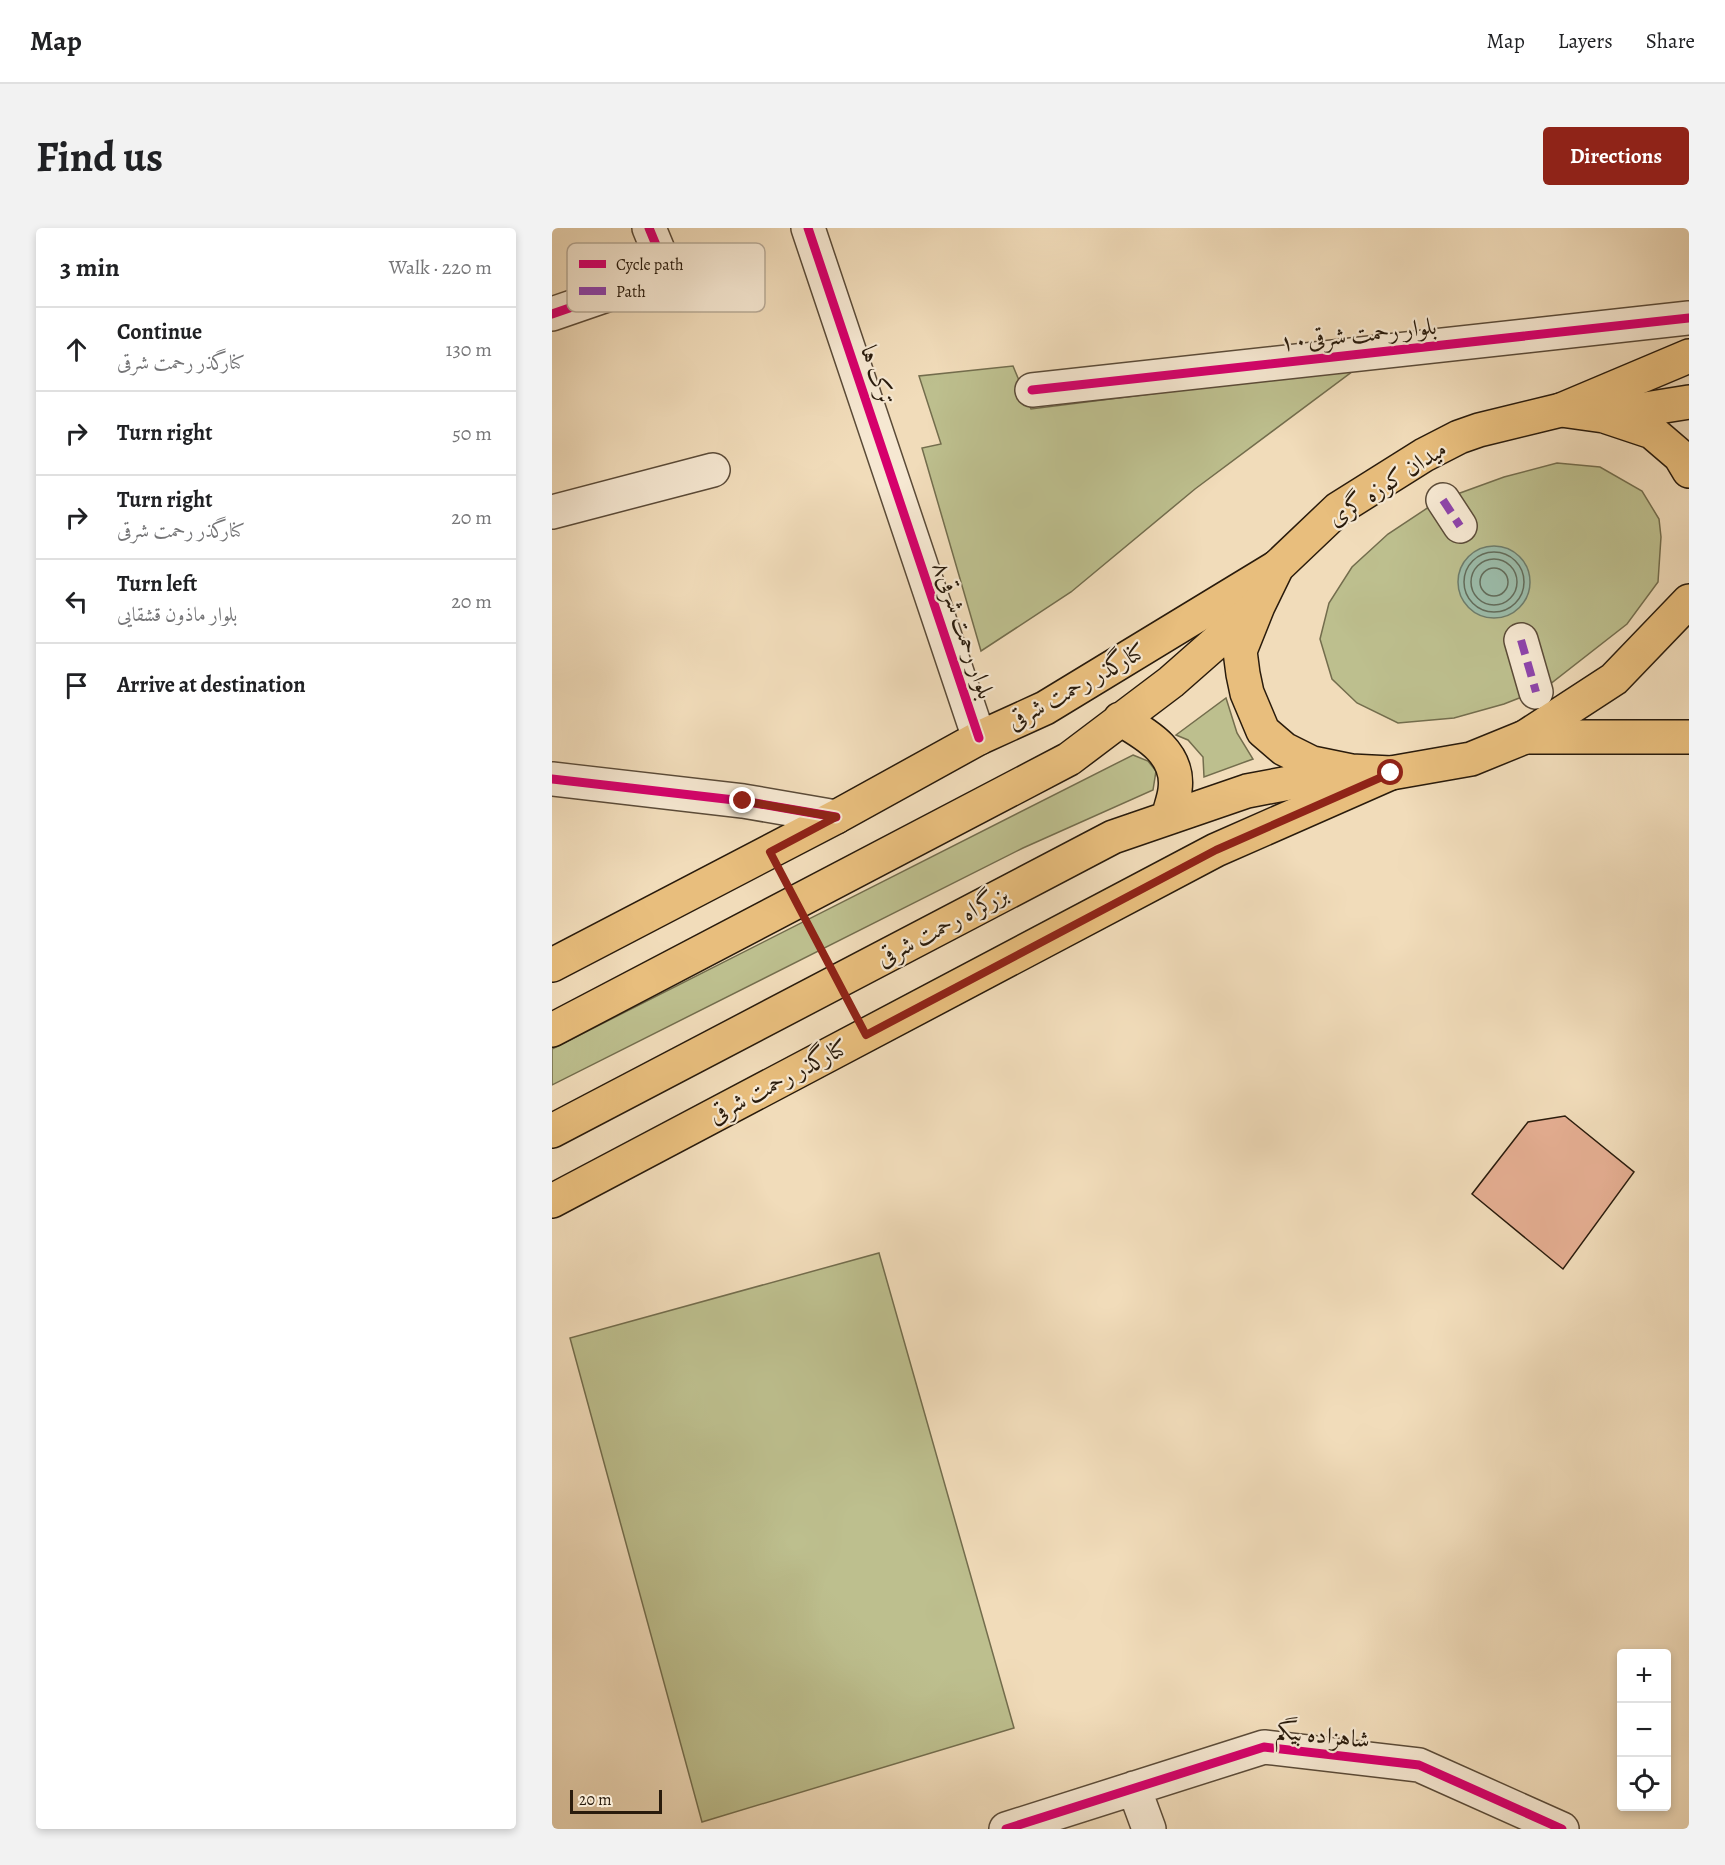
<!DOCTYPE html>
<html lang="en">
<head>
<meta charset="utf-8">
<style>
	body { margin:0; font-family:Alegreya,Amiri,serif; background:#f2f2f2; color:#202124 }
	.controls { position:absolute; right:18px; bottom:18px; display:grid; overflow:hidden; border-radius:6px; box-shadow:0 3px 9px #0003 }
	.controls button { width:54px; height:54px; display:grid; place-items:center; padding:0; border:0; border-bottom:2px solid #e0e0e0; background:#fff; color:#202124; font:30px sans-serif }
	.scale { position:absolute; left:18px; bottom:15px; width:92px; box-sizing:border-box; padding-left:6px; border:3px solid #291b0c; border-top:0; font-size:16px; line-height:21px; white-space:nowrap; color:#291b0c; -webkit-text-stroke:4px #f6e8d2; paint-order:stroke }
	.stop { position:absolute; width:18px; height:18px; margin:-14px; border:4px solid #8f2418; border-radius:50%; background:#fff }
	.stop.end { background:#8f2418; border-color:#fff; box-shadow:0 2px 6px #0008 }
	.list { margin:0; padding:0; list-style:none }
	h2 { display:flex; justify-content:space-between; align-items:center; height:78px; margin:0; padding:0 24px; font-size:26px }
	h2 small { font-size:20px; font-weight:400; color:#757577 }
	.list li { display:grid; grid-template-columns:39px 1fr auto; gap:18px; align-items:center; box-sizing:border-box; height:84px; padding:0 24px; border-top:2px solid #e0e0e0 }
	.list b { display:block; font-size:22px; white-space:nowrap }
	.list p { margin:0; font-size:20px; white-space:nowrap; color:#757577 }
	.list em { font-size:20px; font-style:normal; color:#757577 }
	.icon { flex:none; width:33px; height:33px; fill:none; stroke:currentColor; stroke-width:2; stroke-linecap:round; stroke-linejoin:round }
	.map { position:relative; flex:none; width:1137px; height:1601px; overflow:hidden; border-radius:6px }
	header { display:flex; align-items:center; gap:36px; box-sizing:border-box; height:84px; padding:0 30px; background:#fff; border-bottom:2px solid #e0e0e0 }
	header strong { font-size:28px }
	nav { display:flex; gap:33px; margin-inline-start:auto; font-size:21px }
	.intro { display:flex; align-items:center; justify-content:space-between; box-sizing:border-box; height:144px; padding:0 36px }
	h1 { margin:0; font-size:42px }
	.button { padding:15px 27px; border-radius:6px; background:#8f2418; color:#fff; font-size:21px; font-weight:700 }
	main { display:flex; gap:36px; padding:0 36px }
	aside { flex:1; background:#fff; border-radius:6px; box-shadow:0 3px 9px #0003 }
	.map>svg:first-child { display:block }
</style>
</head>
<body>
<header>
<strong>Map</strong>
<nav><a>Map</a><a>Layers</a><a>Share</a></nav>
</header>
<div class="intro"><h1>Find us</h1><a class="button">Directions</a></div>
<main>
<aside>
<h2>3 min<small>Walk · 220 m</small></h2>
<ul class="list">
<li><svg class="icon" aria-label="ahead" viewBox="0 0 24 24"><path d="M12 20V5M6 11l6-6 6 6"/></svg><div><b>Continue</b><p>کنارگذر رحمت شرقی</p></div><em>130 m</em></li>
<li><svg class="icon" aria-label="right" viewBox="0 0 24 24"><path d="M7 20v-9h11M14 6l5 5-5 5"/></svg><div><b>Turn right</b></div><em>50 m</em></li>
<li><svg class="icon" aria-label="right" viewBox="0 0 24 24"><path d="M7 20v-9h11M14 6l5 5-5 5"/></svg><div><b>Turn right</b><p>کنارگذر رحمت شرقی</p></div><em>20 m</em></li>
<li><svg class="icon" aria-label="left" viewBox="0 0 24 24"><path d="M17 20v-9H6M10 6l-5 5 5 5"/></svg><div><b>Turn left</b><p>بلوار ماذون قشقایی</p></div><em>20 m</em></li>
<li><svg class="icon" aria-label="arrive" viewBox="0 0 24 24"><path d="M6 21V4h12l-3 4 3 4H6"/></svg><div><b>Arrive at destination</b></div></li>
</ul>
</aside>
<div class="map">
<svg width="1137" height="1601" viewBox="0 0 1137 1601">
	<rect width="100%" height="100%" fill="#f1dcba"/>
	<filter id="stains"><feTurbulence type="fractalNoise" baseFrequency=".00333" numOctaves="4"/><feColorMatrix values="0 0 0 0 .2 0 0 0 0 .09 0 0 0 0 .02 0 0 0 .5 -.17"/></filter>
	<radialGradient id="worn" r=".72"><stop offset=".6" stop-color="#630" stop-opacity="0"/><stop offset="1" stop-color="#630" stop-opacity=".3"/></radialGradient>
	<path fill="#bdbf8e" stroke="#736d4d" stroke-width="1.5" d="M 461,138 L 479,181 L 805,140 L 643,261 L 519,364 L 429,423 L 370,220 L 389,216 L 367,148 Z
		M 1005,235 L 1048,239 L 1090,263 L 1107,291 L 1109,309 L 1106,354 L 1075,396 L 993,460 L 952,476 L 902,490 L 846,495 L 805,475 L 780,451 L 768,411 L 777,375 L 800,339 L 836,306 L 886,273 L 952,249 Z
		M 674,470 L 685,505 L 701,531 L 652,549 L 651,529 L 636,512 L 624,507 Z
		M 581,527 L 596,533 L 604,543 L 601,562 L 471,620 L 0,857 L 0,821 Z
		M 327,1025 L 462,1500 L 150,1594 L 18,1110 Z"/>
	<path fill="#9bbcaa" stroke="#6d7c6b" stroke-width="1.5" d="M906 354a36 36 0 1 1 72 0a36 36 0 1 1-72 0Z"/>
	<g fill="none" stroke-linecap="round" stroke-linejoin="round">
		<path stroke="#626c5b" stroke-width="1.5" d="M912 354a30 30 0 1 1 60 0a30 30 0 1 1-60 0Z
			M919 354a23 23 0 1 1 46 0a23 23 0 1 1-46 0Z
			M928 354a14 14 0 1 1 28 0a14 14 0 1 1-28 0Z"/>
	</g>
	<path fill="#e5ae92" stroke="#291b0c" stroke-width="1.5" d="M 1013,888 L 1082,944 L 1011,1041 L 920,966 L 976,894 Z"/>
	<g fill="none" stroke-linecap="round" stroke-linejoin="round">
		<g stroke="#5b4b38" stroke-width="36">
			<path id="minor" d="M 256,0 L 427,510
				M 0,86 L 116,46 L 97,0
				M 480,162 L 1137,90
				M 891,272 L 908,298
				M 0,284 L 161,242
				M 969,412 L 984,464
				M 0,551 L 191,573 L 284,589
				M 582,1560 L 597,1601
				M 454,1601 L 712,1519 L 867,1537 L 1010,1601"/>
		</g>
		<g stroke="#291b0c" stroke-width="36">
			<path id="major" d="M 1009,182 L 1137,128
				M 973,509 L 1137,509
				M 0,737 L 284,589 L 427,510 L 493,480 L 725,339
				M 0,973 L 664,622 L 839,545"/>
		</g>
		<g stroke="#291b0c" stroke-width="36">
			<path id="highway" d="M 1056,187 L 1137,174
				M 1137,243 L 1128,228 L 1100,204 L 1052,188 L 1009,182 L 927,202 L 907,209 L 872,227 L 786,281 L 725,339 L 706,378 L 688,423 L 691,446 L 695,465 L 711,503 L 732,521 L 760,535 L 799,543 L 839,545 L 919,531 L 973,509 L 1062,451 L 1137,373
				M 568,491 C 596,507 628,526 623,562 C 622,571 618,581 616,590
				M 0,802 L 517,531 L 619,454 L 702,381
				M 0,903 L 561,609 L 695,563 L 790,545"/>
		</g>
		<path stroke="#291b0c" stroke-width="4" stroke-dasharray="4.5 3" stroke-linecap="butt" d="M 259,702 L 272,727"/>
		<use href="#minor" stroke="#f6e8d2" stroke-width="33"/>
		<use href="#major" stroke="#e8be7d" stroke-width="33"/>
		<use href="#highway" stroke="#e8be7d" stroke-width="33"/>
		<path stroke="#8e44ad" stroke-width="8" stroke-dasharray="15 8" stroke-linecap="butt" d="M 891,272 L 908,298
			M 969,412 L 984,464"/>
		<g stroke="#f6e8d2" stroke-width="13">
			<path id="cycleway" d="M 256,0 L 427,510
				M 0,86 L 116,46 L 97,0
				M 480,162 L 1137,90
				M 0,551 L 191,573 L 284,589
				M 454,1601 L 712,1519 L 867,1537 L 1010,1601"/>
		</g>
		<use href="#cycleway" stroke="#d6006c" stroke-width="9"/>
	</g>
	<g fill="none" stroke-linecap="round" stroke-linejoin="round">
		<path stroke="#8f2418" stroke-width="8" d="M 191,573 L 284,589 L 218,624 L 314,807 L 664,622 L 839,545"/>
	</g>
	<g text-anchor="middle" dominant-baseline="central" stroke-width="4.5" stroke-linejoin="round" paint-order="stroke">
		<g font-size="24" fill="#291b0c" stroke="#f6e8d2">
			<text transform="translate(806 106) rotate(-6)">۱۰بلوار رحمت شرقی</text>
			<text transform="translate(326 147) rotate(71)">ترک ها</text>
			<text transform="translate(835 255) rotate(-33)">میدان کوزه گری</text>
			<text transform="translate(412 402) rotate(71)">بلوار رحمت شرقی۸</text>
			<text transform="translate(524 458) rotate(-29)">کنارگذر رحمت شرقی</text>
			<text transform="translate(390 698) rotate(-28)">بزرگراه رحمت شرقی</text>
			<text transform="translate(226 853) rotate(-28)">کنارگذر رحمت شرقی</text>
			<text transform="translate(771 1507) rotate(6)">شاهزاده بیگم</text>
		</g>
	</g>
	<rect x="15" y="15" width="198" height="69" rx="9" fill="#f6e8d2" stroke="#b8aa97" stroke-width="1.5"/>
	<rect x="27" y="32" width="27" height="8" fill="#d6006c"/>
	<rect x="27" y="59" width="27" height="8" fill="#8e44ad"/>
	<g font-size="16" fill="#291b0c">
		<text x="64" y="42">Cycle path</text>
		<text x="64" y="69">Path</text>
	</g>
	<rect width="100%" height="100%" filter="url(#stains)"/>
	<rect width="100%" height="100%" fill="url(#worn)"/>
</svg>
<div class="controls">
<button>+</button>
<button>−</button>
<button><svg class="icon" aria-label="locate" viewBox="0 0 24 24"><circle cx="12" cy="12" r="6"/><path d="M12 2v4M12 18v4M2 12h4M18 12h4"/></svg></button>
</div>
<div class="scale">20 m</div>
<div class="stop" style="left:839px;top:545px"></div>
<div class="stop end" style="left:191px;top:573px"></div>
</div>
</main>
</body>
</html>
